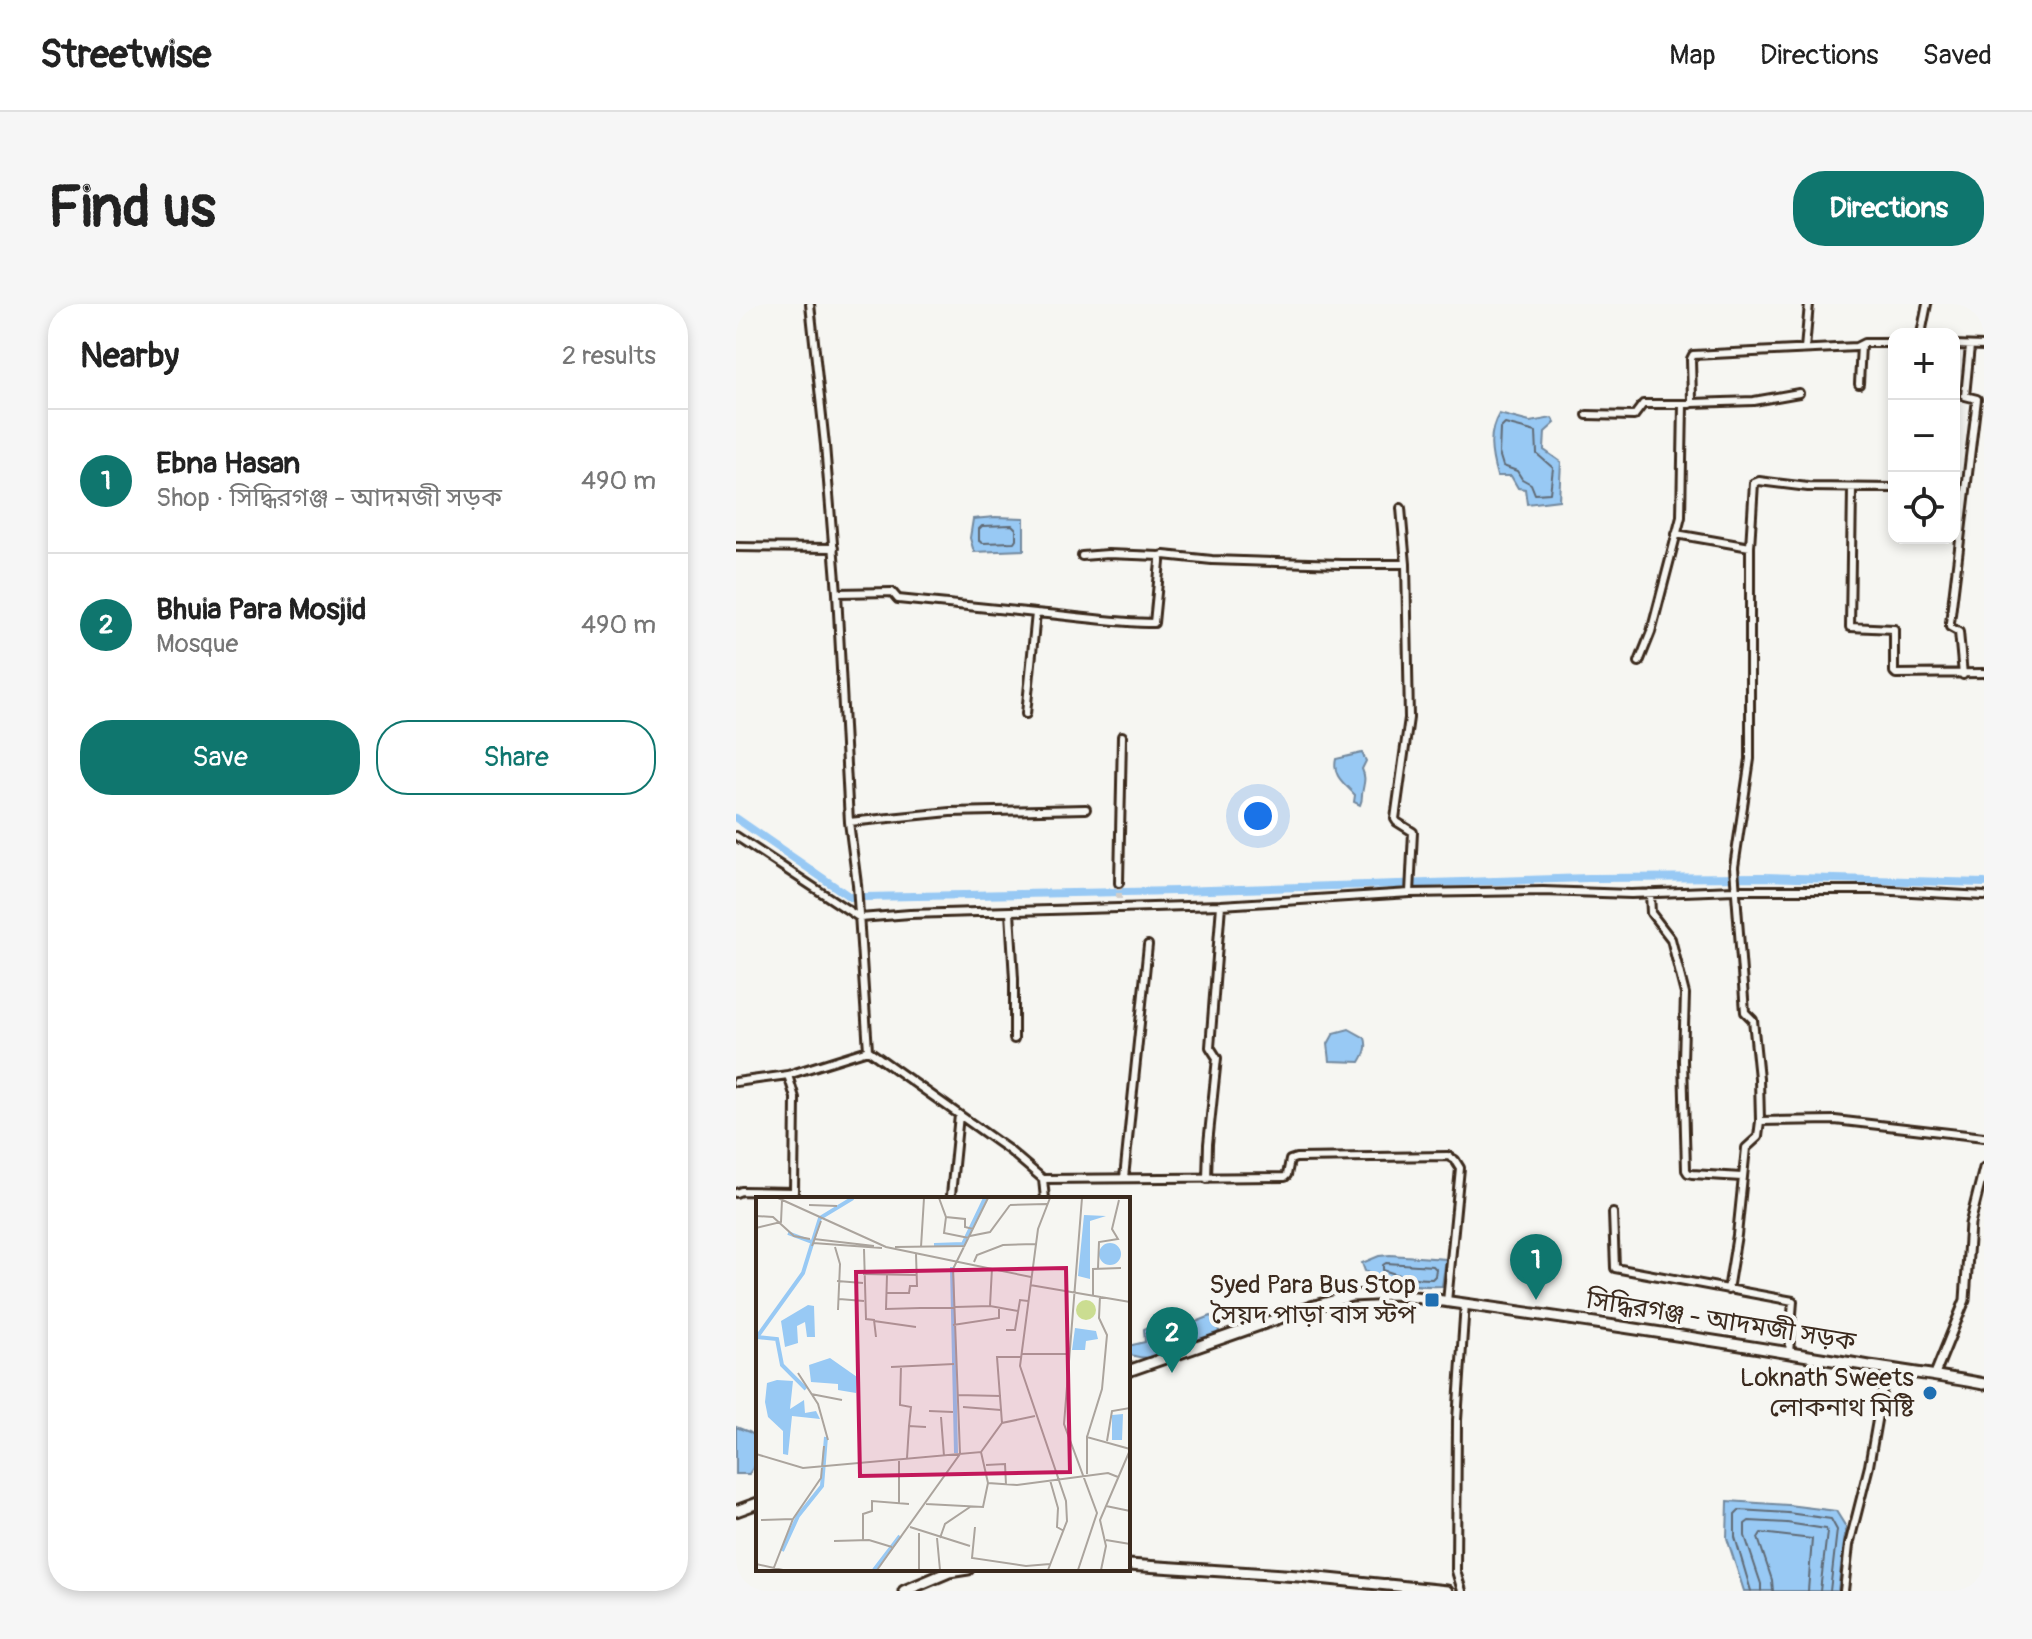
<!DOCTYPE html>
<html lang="en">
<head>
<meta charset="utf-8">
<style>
	body { margin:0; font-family:Pangolin,"Noto Sans Bengali",sans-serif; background:#f6f6f6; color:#222 }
	.controls { position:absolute; right:24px; top:24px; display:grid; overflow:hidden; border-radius:16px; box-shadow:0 4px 12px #0003 }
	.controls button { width:72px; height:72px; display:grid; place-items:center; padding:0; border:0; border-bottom:2px solid #e0e0e0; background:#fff; color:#222; font:40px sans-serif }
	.you { position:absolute; left:522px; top:512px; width:28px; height:28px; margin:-20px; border:6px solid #fff; border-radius:50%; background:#1a73e8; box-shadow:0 0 0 12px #1a73e833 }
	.badge { display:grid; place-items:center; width:52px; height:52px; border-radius:50%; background:#0f766e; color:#fff; font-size:26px; font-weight:700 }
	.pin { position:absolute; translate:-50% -66px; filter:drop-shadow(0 2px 4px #0008) }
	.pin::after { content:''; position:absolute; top:42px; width:28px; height:24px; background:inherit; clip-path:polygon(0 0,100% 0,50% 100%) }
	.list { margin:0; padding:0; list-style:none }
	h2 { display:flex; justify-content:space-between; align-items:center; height:104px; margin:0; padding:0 32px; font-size:34px }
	h2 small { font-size:26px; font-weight:400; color:#767676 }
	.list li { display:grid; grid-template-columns:52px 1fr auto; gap:24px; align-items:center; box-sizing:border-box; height:144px; padding:0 32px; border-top:2px solid #e0e0e0 }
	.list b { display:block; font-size:30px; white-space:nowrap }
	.list p { margin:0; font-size:26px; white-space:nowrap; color:#767676 }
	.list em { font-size:26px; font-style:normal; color:#767676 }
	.actions { display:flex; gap:16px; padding:24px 32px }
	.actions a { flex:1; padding:18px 0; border:2px solid #0f766e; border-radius:32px; text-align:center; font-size:28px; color:#0f766e }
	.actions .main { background:#0f766e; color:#fff }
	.icon { flex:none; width:44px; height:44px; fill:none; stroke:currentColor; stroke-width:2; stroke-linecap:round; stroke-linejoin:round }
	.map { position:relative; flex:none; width:1248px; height:1287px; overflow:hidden; border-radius:32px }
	header { display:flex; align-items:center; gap:48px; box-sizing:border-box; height:112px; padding:0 40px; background:#fff; border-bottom:2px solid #e0e0e0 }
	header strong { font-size:38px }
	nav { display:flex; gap:44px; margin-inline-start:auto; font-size:28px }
	.intro { display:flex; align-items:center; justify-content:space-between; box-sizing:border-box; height:192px; padding:0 48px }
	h1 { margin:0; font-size:56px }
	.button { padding:20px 36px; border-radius:32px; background:#0f766e; color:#fff; font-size:28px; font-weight:700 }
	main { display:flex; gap:48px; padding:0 48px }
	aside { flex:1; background:#fff; border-radius:32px; box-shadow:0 4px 12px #0003 }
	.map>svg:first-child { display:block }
</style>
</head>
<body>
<header>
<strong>Streetwise</strong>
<nav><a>Map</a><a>Directions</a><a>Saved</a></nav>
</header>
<div class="intro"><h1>Find us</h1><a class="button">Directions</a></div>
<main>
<aside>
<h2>Nearby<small>2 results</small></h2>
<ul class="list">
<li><span class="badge">1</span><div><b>Ebna Hasan</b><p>Shop · সিদ্ধিরগঞ্জ - আদমজী সড়ক</p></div><em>490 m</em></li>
<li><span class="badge">2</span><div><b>Bhuia Para Mosjid</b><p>Mosque</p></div><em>490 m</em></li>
</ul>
<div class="actions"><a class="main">Save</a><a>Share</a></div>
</aside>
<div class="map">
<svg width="1248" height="1287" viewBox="0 0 1248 1287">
	<rect width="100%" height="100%" fill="#f6f6f2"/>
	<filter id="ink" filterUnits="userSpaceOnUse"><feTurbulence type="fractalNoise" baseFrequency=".0125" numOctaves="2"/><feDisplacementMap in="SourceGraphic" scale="16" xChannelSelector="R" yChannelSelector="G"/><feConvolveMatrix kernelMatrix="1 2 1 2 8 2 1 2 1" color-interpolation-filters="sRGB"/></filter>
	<g filter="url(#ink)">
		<path fill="#98c9f4" stroke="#73899e" stroke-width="2" d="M 763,110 L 794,118 L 816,114 L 819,119 L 809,128 L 808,146 L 825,158 L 823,196 L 791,200 L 789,185 L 782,184 L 775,172 L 761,172 C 755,151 751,130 763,110 Z
			M 259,213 L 288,214 L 288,246 L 238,248 L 234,234 L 237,215 Z
			M 626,449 L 630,457 L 626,465 C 631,476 627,480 626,491 C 626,494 626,497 624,501 L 618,498 L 619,491 C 608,479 596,472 600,455 Z
			M 613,725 L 629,734 C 632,743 629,750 624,758 L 594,757 L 592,740 L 598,729 Z
			M 654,951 L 710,955 L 706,982 C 679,983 653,979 629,967 L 626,959 L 643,952 Z
			M 475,1012 L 480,1017 L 483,1027 C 469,1045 456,1041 436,1046 C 417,1050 413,1058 392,1050 L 392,1042 L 409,1038 L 408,1025 L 412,1023 C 421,1026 424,1023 429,1016 L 442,1016 L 445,1024 Z
			M 0,1123 L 13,1128 L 21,1133 L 21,1158 L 13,1170 L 0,1170 Z
			M 992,1197 L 1052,1201 L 1100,1207 L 1110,1223 L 1102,1287 L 1008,1287 L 991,1234 Z"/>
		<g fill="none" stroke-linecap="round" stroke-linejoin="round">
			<path stroke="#606a74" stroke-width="2" d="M 769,120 L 800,128 L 801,150 L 817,164 L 814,189 L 799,190 L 795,180 L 786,175 L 781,167 L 767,162 L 763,149 L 764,125 Z
				M 276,221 L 280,225 L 280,235 L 278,238 L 247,239 L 243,237 L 243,225 L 246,222 Z
				M 650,959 L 697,962 L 700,965 L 699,972 L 696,975 C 679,975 663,972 647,966 L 647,961 Z
				M 1015,1287 L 999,1233 L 999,1210 L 1003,1206 L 1052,1209 L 1095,1215 L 1101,1226 L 1094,1287
				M 1025,1287 L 1025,1280 L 1009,1232 L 1009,1220 L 1013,1217 L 1051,1219 L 1090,1225 L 1091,1228 L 1084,1287
				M 1037,1287 L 1036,1276 L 1022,1234 L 1025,1229 L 1076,1235 L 1072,1287"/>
			<path stroke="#98c9f4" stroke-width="8" d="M 0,514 L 114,593
				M 128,593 L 441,587 L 853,574 L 1028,573 L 1248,579"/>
			<path stroke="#d1cdc8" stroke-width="6" stroke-dasharray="6 3" stroke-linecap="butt" d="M 383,595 L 383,579"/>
			<g stroke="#3b2a1e" stroke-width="12">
				<path id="minor" d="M 1185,30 L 1191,0
					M 1218,41 L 1248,42
					M 1069,45 L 1073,0
					M 1123,80 L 1125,41
					M 956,99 L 1018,97 L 1063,89
					M 851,111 L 898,112 L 907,100 L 954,100 L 956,96 L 955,55 L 957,51 L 1120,43 L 1128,39 L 1158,39
					M 1116,185 L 1114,323 L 1158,325 L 1158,368 L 1160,370 L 1248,369
					M 665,204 L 670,260 L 673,414 L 659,515 L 661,518 L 677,528 L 674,589
					M 940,230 L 1014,243
					M 0,243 L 98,244
					M 346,252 L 372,250 L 424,252
					M 101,289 L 156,288 L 162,295 L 300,309 L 290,410
					M 300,309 C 339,312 378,319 418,319 L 424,258 L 424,252 L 428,251 L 476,256 L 605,260 L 670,260
					M 903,358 L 915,328 L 945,213 L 947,100
					M 1227,371 L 1223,328 L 1214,323 L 1214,319 L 1241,95 L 1229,92 L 1234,42
					M 113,518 L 214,508 L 350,505
					M 0,532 L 124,614 L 174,610 L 485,601 L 674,589 L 807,587 L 895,590 L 999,586 L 1139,586 L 1248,592
					M 383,579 L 386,432
					M 914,589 L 915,609 L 935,635 L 949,690 L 947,756 L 950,866 L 952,869 L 956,870 L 1006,873
					M 274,608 L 278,675 L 278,735
					M 132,746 L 273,846 L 307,875 L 309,895
					M 0,778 L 52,771 L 132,746 L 121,580 L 113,518 L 101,289 L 89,141 L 74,0
					M 1024,817 L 1099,816 L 1248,833
					M 388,874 L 412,641
					M 307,875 L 549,873 L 551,871 L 554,856 L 560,854 L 712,852 L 719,856 L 724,864 L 711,998
					M 471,875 L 472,840 L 481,754 L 474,743 L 485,601
					M 0,889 L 5,887 L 58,888 L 59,794 L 52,771
					M 215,891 L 223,811
					M 877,909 L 879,964 L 1057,997 L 1053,1049
					M 992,986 L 1001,931 L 1010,844 L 1022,833 L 1024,817 L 1023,774 L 1017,716 L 1009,708 L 998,563 L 1014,455 L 1014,243 L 1018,179 L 1023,177 L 1072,183 L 1158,184
					M 726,1287 L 720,1267 L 721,1116 L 729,999
					M 1108,1287 L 1113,1241 L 1133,1162 L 1150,1065"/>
			</g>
			<g stroke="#3b2a1e" stroke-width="13">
				<path id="tertiary" d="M 1199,1070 L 1229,996 L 1234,920 L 1248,864"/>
			</g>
			<g stroke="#3b2a1e" stroke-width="15">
				<path id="primary" d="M 392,1067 L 575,1003 L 615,992 L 657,990 C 808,1011 959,1033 1109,1058 C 1156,1066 1202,1071 1248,1080
					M 0,1207 L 22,1199
					M 392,1261 L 563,1272 L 711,1287
					M 168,1287 L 213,1268 L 232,1265"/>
			</g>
			<use href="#minor" stroke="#f6f6f2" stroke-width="6"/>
			<use href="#tertiary" stroke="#f6f6f2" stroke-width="7"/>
			<use href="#primary" stroke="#f6f6f2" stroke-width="9"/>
		</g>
	</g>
	<g fill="#1f6fb2" stroke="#f6f6f2" stroke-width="3">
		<rect x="688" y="988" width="16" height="16" rx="4"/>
		<circle cx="1194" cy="1089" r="8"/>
	</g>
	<g text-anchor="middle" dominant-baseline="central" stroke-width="8" stroke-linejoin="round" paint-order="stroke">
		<g font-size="26" fill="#3b2a1e" stroke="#f6f6f2" text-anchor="end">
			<text x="680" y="981">Syed Para Bus Stop<tspan x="680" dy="30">সৈয়দ পাড়া বাস স্টপ</tspan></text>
			<text x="1178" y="1074">Loknath Sweets<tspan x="1178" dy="30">লোকনাথ মিষ্টি</tspan></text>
		</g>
		<g font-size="26" fill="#3b2a1e" stroke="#f6f6f2">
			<text transform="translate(985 1017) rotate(9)">সিদ্ধিরগঞ্জ - আদমজী সড়ক</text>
		</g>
	</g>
	<g transform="translate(20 893)">
		<rect width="374" height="374" fill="#f6f6f2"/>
		<path d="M320 113a10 10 0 1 1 20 0a10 10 0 1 1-20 0Z" fill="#cbdd91"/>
		<path d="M 328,18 L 350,19 L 334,24 L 334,82 L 322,79 ZM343 57a11 11 0 1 1 22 0a11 11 0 1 1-22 0ZM 52,108 L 58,109 L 59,140 L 51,140 L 49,125 L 41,129 L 42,146 L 29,150 L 25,124 ZM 319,131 L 340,134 L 342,142 L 330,144 L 329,153 L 316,153 ZM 74,161 L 101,180 L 100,196 L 82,193 L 82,187 L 55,185 L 53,168 ZM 21,183 L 37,184 L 34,212 L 48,203 L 49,216 L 60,214 L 64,222 L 36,219 L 32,258 L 27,257 L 27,234 L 12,220 L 9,205 L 11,186 ZM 367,217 L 366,243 L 356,243 L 356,218 Z" fill="#98c9f4"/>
		<path fill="none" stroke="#98c9f4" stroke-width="4" d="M 32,36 L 56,45M 178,48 L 207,47M 206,49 L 229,1M 196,70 L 200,256M 1,140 L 21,142 L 26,168 L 50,192M 1,140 L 47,76 L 64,21 L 97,1M 26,354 L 42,319 L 66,289 L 70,240M 118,373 L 144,339"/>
		<path fill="none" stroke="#aba49d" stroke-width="2" d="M 22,1 L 130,50 L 275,80M 183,1 L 190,20 L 209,22 L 209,30 L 217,32M 53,8 L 81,9M 254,8 L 291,7M 0,19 L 17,20 L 38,39 L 54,42M 190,20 L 188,36 L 213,41M 0,31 L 25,25 L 26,3M 214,39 L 234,35 L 254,8M 58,42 L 118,49M 57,46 L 126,51M 56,49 L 65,24M 79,50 L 84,67 L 82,113M 139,50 L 209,49M 165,50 L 168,1M 108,52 L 110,122 L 118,123 L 120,140M 218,65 L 221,58 L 247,48 L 280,47M 342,71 L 343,45 L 362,42 L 356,32 L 363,3M 107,77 L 161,78M 131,78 L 130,112 L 234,109 L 262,114M 81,84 L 107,86M 274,88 L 374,105M 131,96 L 153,96 L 154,89 L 161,89 L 160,57M 337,98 L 337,72 L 365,71M 83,102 L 108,104M 234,109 L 236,71M 118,124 L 160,130M 197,128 L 243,121 L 243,112M 250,133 L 259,133 L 264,103 L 272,104M 265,157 L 312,157M 145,169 L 144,208 L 155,210 L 153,229M 135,170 L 198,167M 42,176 L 62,207 L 72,243M 55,197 L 86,203M 201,198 L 245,199M 207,210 L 245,213M 173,214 L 197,215M 185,220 L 188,259M 246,226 L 241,160 L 265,160M 331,240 L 346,192 L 351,138 L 343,121 L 344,99M 351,244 L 356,214 L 374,211M 225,255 L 246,226 L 279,219M 0,257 L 47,271 L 225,255 L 232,286 L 261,288 L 352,276 L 362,280M 151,261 L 153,229 L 170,230M 230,268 L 249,267 L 250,288M 331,277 L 331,240 L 374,252M 294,283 L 302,311 L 301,330 L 308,334M 143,306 L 143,262M 170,307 L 227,310 L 232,286M 350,309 L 374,314M 5,323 L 37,322M 154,330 L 214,349M 219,330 L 216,361 L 270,369 L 294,367M 163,336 L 163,373M 181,341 L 184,373M 184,341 L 189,327 L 214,310M 107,343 L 107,317 L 116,314 L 116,304 L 153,307M 350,343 L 374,347M 78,344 L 113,343 L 136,350M 0,367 L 27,373M 17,373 L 37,322 L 65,281 L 68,249M 121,373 L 204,257 L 197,72 L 232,1M 292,373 L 311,324 L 310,304 L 264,169 L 282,32 L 294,1M 322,373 L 341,316 L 308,227 L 326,1M 345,373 L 350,349 L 344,323 L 374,253"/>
		<path fill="#c2185b" fill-opacity="0.15" stroke="#c2185b" stroke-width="4" d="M 310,71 L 314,275 L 104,279 L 100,75 Z"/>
		<rect width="374" height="374" fill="none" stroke="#3b2a1e" stroke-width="4"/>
	</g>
</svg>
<div class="controls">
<button>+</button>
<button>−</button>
<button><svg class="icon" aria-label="locate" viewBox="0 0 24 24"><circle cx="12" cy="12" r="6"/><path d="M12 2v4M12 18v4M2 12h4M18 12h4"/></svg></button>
</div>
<div class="you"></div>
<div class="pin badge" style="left:800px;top:996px">1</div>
<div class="pin badge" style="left:436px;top:1069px">2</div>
</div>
</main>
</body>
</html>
